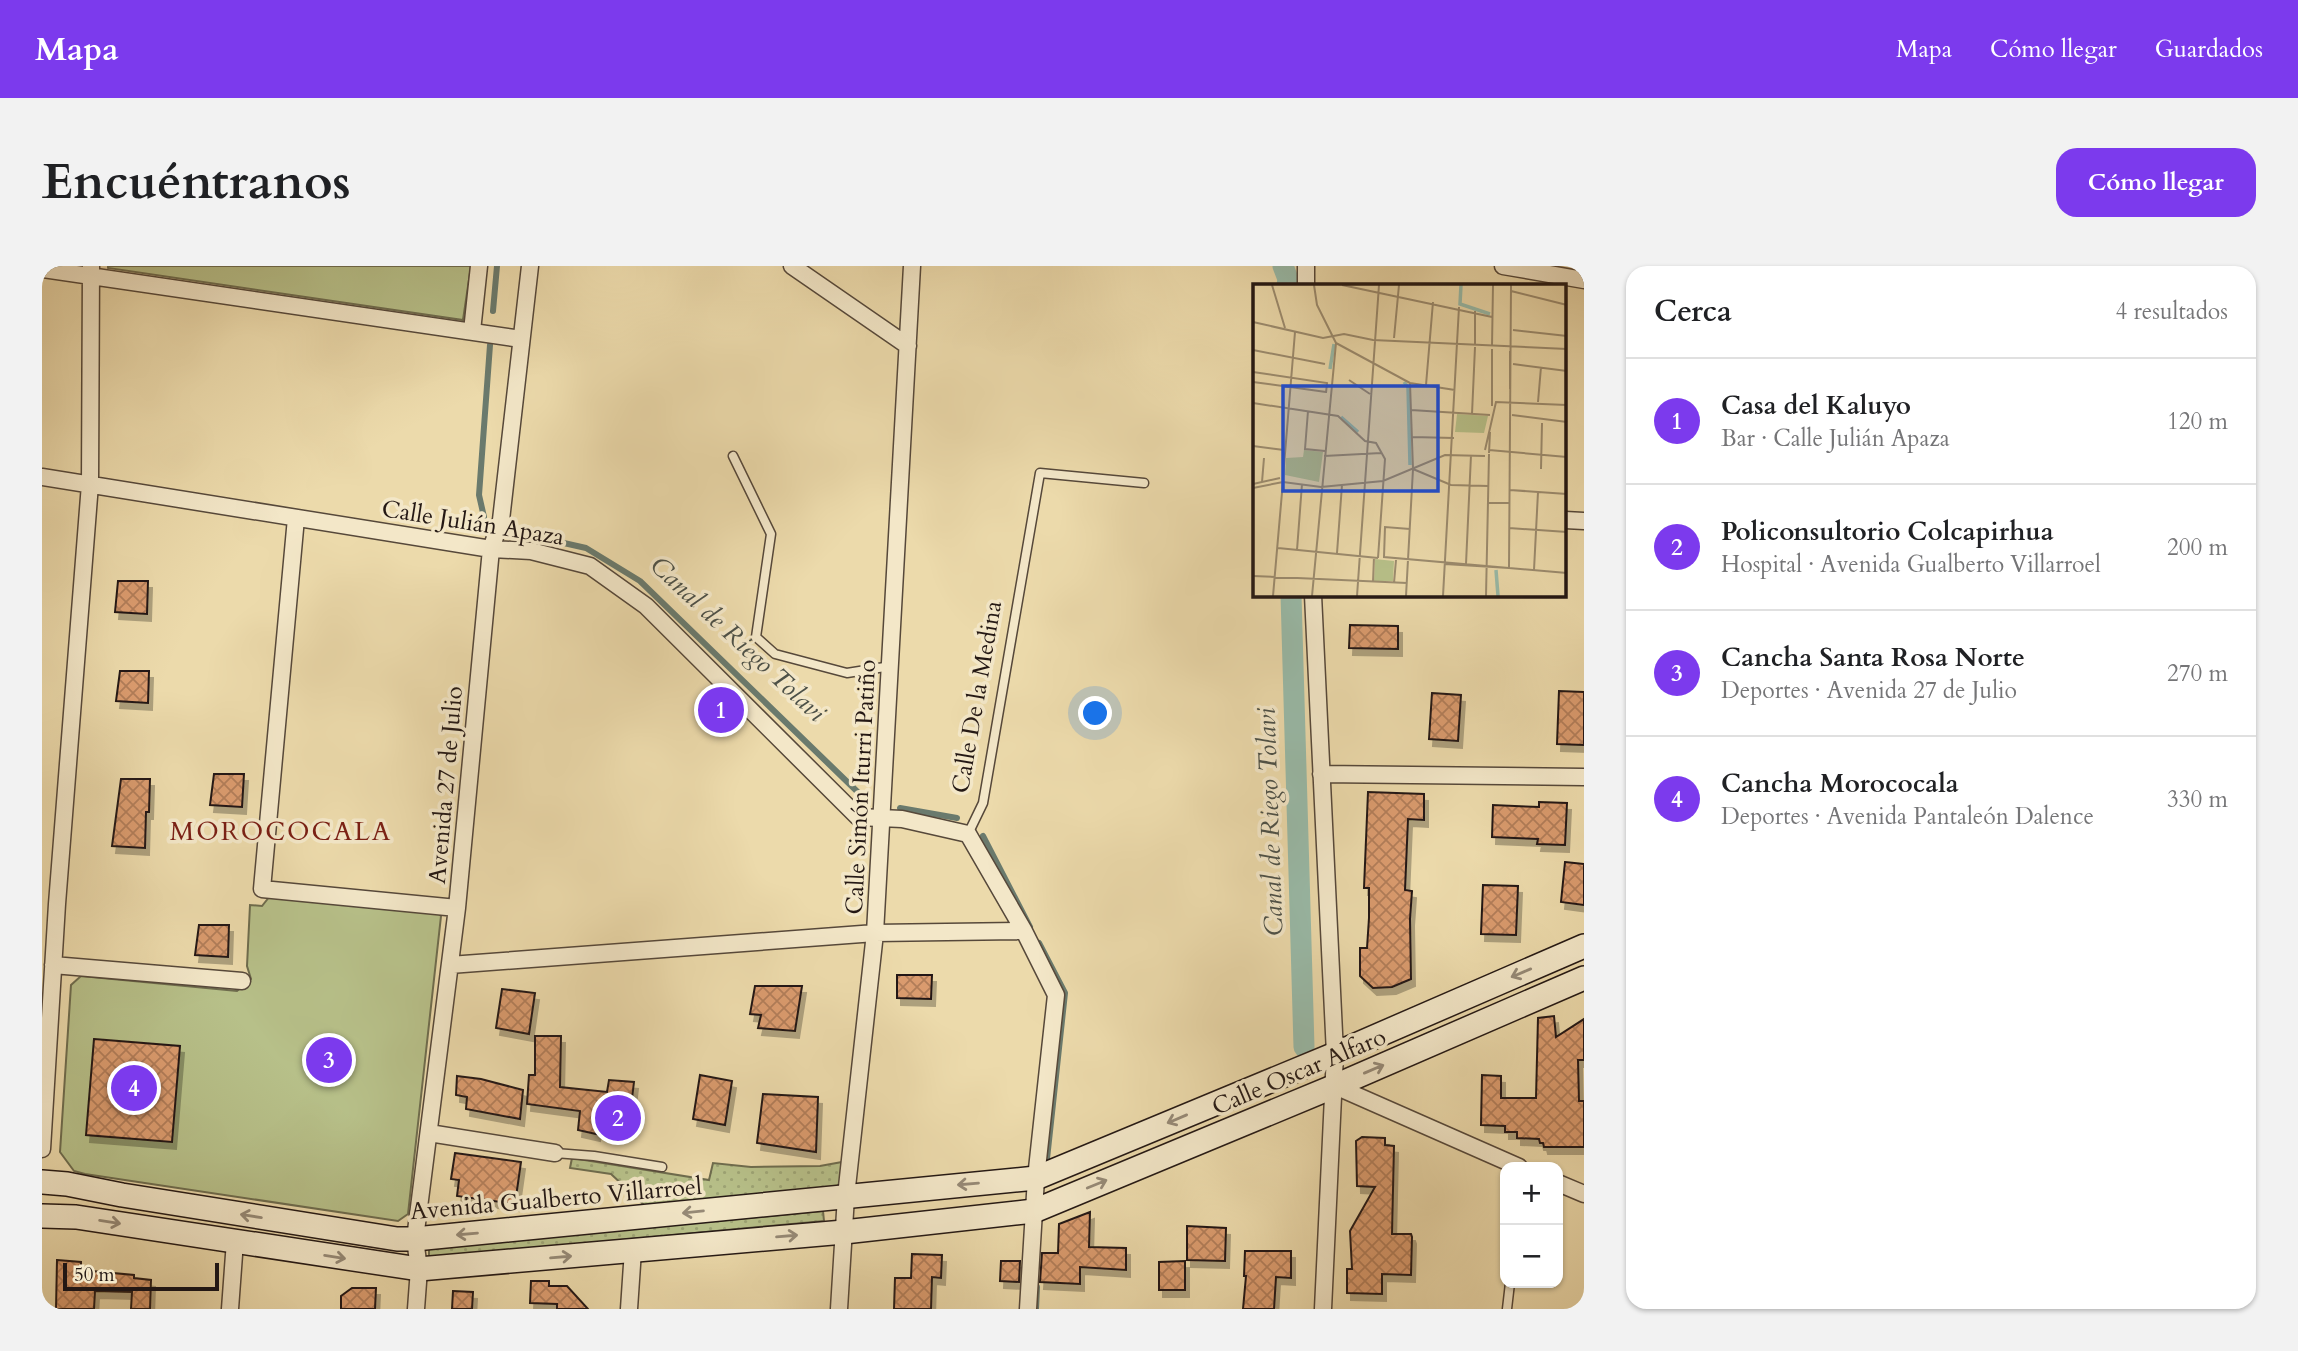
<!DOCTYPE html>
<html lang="es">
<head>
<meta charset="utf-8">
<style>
	body { margin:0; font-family:Cardo,serif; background:#f2f2f2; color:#202124 }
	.controls { position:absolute; right:21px; bottom:21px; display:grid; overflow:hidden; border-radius:14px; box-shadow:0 2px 5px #0004 }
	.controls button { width:63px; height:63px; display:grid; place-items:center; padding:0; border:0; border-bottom:2px solid #e0e0e0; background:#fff; color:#202124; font:35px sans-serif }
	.scale { position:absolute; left:21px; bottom:18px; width:156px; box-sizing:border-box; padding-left:7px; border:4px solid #241814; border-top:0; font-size:19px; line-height:24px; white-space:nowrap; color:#241814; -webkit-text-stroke:5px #f3e7c8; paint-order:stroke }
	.you { position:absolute; left:1054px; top:448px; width:24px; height:24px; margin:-18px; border:5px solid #fff; border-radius:50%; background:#1a73e8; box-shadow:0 0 0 10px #1a73e833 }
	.badge { display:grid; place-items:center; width:46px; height:46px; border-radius:50%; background:#7c3aed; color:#fff; font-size:23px; font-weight:700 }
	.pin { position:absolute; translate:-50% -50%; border:4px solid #fff; box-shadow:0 2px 7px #0006 }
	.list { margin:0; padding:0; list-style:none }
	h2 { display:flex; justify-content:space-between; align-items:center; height:91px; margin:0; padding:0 28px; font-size:30px }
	h2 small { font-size:23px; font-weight:400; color:#757577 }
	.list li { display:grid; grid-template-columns:46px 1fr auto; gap:21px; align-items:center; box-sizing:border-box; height:126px; padding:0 28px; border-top:2px solid #e0e0e0 }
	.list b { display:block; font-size:26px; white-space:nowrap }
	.list p { margin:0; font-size:23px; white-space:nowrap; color:#757577 }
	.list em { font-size:23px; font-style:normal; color:#757577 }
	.map { position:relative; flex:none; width:1542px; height:1043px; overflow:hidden; border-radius:21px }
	header { display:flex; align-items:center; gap:42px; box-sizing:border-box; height:98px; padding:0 35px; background:#7c3aed; color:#fff }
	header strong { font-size:33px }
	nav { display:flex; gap:38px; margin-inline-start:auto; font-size:24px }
	.intro { display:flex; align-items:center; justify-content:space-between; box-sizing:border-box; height:168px; padding:0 42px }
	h1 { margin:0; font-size:49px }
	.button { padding:18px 32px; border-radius:21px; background:#7c3aed; color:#fff; font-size:24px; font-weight:700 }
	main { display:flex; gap:42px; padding:0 42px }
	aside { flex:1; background:#fff; border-radius:21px; box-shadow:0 2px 5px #0004 }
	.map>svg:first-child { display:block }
</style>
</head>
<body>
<header>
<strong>Mapa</strong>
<nav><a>Mapa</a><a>Cómo llegar</a><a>Guardados</a></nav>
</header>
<div class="intro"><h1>Encuéntranos</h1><a class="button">Cómo llegar</a></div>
<main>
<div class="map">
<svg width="1542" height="1043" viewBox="0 0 1542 1043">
	<defs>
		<pattern id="grass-dots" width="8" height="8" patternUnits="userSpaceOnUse" patternTransform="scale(1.75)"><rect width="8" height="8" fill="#b7c089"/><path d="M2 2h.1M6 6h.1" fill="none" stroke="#9da475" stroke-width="1.8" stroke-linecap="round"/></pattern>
		<pattern id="building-cross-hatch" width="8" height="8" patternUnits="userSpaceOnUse" patternTransform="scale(1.75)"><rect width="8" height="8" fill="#da9b6e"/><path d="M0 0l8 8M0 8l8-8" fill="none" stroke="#b17d59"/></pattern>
		<filter id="shadow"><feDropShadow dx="4" dy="7" stdDeviation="0" flood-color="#0004"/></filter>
	</defs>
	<rect width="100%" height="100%" fill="#ecdaab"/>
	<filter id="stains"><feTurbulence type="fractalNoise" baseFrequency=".00286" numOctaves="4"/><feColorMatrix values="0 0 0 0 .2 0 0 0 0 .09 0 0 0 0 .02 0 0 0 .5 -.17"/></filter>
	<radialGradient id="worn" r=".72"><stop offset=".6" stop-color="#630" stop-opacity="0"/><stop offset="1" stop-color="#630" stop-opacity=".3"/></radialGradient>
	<path fill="url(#grass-dots)" stroke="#6e6c4e" stroke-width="2" d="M 530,892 L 667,914 L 671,897 L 709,901 L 778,900 L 800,896 L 800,914 L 795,921 L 742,928 L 602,939 L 569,908 L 528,902 Z
		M 781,945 L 782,955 L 387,992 L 387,982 Z"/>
	<path fill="#b7c089" stroke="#6e6c4e" stroke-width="2" d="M 66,0 L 429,0 L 421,54 L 66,2 Z
		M 228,630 L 394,645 L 399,650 L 366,948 L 356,955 L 43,908 L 32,905 L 18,886 L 29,719 L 39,710 L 195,725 L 209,713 L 205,700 L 208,639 L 220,640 Z"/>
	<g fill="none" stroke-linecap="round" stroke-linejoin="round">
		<path stroke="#6a7a6d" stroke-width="6" d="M 451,45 L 455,0
			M 442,251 L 437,229 L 448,79
			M 473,266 L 544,282 L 598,315 L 825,535
			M 858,542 L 915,552
			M 941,570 L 988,661
			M 997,677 L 1023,727 L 1005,893
			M 994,1043 L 995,1021"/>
		<path stroke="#99bba9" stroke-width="21" d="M 1241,0 L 1246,13 L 1245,19
			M 1249,329 L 1262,781"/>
	</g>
	<path fill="url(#building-cross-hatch)" stroke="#241814" stroke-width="2" filter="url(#shadow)" d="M 76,315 L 106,315 L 105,348 L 73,346 Z
		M 1308,359 L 1356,360 L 1356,383 L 1307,382 Z
		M 78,405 L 107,405 L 106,437 L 74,435 Z
		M 1517,425 L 1542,426 L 1542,479 L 1515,478 Z
		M 1390,427 L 1419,429 L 1416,475 L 1387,473 Z
		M 172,508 L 202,508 L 200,541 L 168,539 Z
		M 79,513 L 108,513 L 107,546 L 104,546 L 103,582 L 70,580 Z
		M 1326,526 L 1382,528 L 1382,554 L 1366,553 L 1363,624 L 1370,625 L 1368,653 L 1369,713 L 1350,721 L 1331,722 L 1318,710 L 1318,682 L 1325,682 L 1327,652 L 1327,622 L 1322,622 Z
		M 1497,536 L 1525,537 L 1523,579 L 1495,578 L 1496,573 L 1450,571 L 1451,539 L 1497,541 Z
		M 1523,596 L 1542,598 L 1542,639 L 1519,636 Z
		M 1441,619 L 1476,620 L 1474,669 L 1439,668 Z
		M 157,659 L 187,659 L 186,691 L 153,689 Z
		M 855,709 L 890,709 L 889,733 L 855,732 Z
		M 713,720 L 760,720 L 753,765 L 716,762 L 719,749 L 708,748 Z
		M 460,723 L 493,727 L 487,768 L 454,762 Z
		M 1512,750 L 1514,771 L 1542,753 L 1542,794 L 1536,794 L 1537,835 L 1542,835 L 1542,881 L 1502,881 L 1501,877 L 1498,877 L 1497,873 L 1475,872 L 1475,866 L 1463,866 L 1463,860 L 1439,859 L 1440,809 L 1459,810 L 1459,832 L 1494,832 L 1496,752 Z
		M 493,770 L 519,770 L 518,821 L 565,826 L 567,814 L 592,816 L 586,865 L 555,862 L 554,868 L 536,864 L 538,845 L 485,838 L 487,809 L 493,809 Z
		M 52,773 L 138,780 L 130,876 L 44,869 Z
		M 658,809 L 690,815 L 683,859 L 651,853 Z
		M 415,810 L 439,813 L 481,824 L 478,853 L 424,843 L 425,831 L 414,829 Z
		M 721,828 L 776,831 L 774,886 L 715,877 Z
		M 1320,871 L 1343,872 L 1343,879 L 1352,880 L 1350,968 L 1369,968 L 1370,971 L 1369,1009 L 1340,1008 L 1340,1028 L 1305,1027 L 1305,1003 L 1310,1003 L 1308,965 L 1333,921 L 1315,920 L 1314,875 Z
		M 413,887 L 479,896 L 473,938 L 415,930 L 417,914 L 409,913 Z
		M 1048,946 L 1047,981 L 1084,982 L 1084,1004 L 1038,1001 L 1038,1018 L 998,1016 L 1000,987 L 1016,987 L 1017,958 Z
		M 1145,960 L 1184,962 L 1183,995 L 1145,994 Z
		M 1203,985 L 1249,985 L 1249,1012 L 1234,1011 L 1232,1043 L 1201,1043 L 1204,1010 L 1202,1010 Z
		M 870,988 L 900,989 L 899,1012 L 890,1011 L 889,1043 L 852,1043 L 853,1012 L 869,1012 Z
		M 15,994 L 39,996 L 39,1004 L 92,1009 L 92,1012 L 109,1014 L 108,1043 L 89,1043 L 90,1026 L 53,1025 L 52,1043 L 14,1043 Z
		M 959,995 L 978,995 L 977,1016 L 958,1015 Z
		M 1143,995 L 1143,1024 L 1117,1024 L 1117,996 Z
		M 489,1015 L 507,1015 L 507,1020 L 525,1020 L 546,1043 L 515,1043 L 515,1038 L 488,1037 Z
		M 310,1022 L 334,1022 L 333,1043 L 299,1043 L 299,1030 Z
		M 411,1025 L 431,1026 L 430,1043 L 410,1043 Z"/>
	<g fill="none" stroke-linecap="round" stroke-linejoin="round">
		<g stroke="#56483a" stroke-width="11">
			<path id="service" d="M 691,190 L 729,268 L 714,371 L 733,388 L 805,407 L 849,400
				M 926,568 L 941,537 L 998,207 L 1102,217
				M 513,887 L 552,890 L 620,901
				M 1465,1043 L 1468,1017"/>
		</g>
		<g stroke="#56483a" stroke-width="19">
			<path id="minor" d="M 750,0 L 866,80
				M 1264,0 L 1264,19
				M 1461,0 L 1542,14
				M 0,3 L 479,73
				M 430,65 L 437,0
				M 0,211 L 449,283 L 489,285 L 548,300 L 604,340 L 816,551 L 860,553 L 926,568 L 982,665 L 1014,729 L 994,912 L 986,1043
				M 254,252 L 220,623 L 415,642
				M 1523,254 L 1542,255
				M 1271,329 L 1293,788 L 1281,1043
				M 1279,508 L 1542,511
				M 11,699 L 200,715
				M 408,699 L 833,667 L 982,665
				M 1293,820 L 1477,901
				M 387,867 L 513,887
				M 0,883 L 15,638 L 48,218 L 49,0
				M 1516,917 L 1542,928
				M 188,1043 L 193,975
				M 374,1043 L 377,1003 L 373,973 L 415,642 L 449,283 L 459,254 L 488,0
				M 587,1043 L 591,984
				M 797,1043 L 804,930 L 833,667 L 870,0"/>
		</g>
		<g stroke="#241814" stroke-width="26">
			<path id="secondary" d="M 0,916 L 25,918 L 80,929 L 355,973 L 373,973 L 994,912 L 1293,788 L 1542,680
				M 0,950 L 34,951 L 377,1003 L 802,966 L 992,945 L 1293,820 L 1542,712"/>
		</g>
		<use href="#service" stroke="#f3e7c8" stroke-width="8"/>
		<use href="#minor" stroke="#f3e7c8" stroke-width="16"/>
		<use href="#secondary" stroke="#f3e7c8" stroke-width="23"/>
	</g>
	<defs><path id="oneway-shaft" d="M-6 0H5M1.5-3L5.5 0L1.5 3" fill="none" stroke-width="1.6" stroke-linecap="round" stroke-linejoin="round" transform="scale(1.75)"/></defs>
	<g stroke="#968a77">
		<use href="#oneway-shaft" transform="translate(1479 707) rotate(157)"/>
		<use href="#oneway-shaft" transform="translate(1332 803) rotate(-23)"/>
		<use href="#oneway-shaft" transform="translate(1135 853) rotate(157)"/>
		<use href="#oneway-shaft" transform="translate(926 918) rotate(175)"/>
		<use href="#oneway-shaft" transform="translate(1055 918) rotate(-22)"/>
		<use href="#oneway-shaft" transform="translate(651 946) rotate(174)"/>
		<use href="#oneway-shaft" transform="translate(209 950) rotate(-171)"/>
		<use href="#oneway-shaft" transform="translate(68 956) rotate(9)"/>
		<use href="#oneway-shaft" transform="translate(425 968) rotate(175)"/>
		<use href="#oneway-shaft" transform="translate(745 970) rotate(-5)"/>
		<use href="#oneway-shaft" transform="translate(293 991) rotate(9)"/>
		<use href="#oneway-shaft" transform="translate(519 991) rotate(-5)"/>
	</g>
	<g text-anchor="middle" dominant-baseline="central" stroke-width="7" stroke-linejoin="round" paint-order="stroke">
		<g font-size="24" fill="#241814" stroke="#f3e7c8">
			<text transform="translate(431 257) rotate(9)">Calle Julián Apaza</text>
			<text transform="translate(935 431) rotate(-80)">Calle De la Medina</text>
			<text transform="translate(404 519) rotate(-85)">Avenida 27 de Julio</text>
			<text transform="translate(819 521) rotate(-87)">Calle Simón Iturri Patiño</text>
			<text transform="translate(1257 806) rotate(-23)">Calle Oscar Alfaro</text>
			<text transform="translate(514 933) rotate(-5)">Avenida Gualberto Villarroel</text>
		</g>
		<g font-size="26" font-style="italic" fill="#4d5148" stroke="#f3e7c8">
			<text transform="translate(696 373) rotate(43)">Canal de Riego Tolavi</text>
			<text transform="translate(1228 556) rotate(-92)">Canal de Riego Tolavi</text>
		</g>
		<g font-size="26" letter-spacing="2" fill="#7a1f14" stroke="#f3e7c8">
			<text x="239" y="565">MOROCOCALA</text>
		</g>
	</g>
	<g transform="translate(1211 18)">
		<rect width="313" height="313" fill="#ecdaab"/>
		<path d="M 204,130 L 235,132 L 231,149 L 202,148 ZM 51,166 L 70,168 L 66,198 L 32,191 L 33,174 L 50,173 ZM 122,275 L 141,277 L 140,297 L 121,297 Z" fill="#b7c089"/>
		<path fill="none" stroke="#99bba9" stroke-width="3.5" d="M 208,1 L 207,20 L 237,30M 77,85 L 81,60M 151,98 L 155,103 L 157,181M 88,133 L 105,148M 243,286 L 245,312"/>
		<path fill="none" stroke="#9c8c6f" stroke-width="2" d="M 19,1 L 32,44M 89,1 L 239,33M 258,7 L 314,21M 0,38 L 70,54 L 91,50 L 120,56 L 314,65M 260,46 L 314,52M 141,54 L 146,1M 83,59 L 157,99 L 202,106M 222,60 L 222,27M 239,62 L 240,1M 0,66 L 72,80M 0,66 L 0,38M 260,80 L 314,87M 0,88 L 74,99 L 73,109M 96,96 L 117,110M 0,98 L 73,108M 173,101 L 180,18M 257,105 L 257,67M 285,118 L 288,83M 0,119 L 85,132 L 112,157 L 123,159 L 132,175 L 125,274M 239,122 L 239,65M 158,126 L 237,131M 55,127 L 52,165 L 72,167M 219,130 L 222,63M 259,131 L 314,138M 159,153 L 201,154M 0,162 L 31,166M 232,166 L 243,118 L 314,121M 236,166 L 314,173M 236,169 L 237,148M 71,172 L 128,169M 160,185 L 198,201 L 235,202M 288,185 L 289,139M 30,194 L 42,48M 9,198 L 11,174M 0,200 L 27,194M 0,204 L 30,198 L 68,203 L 130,197 L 192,171 L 232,172M 257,206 L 314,210M 235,219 L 257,219M 256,244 L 314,248M 157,245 L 132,243 L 131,273 L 314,289M 25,264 L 125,274M 44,266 L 49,200M 84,269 L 89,201M 192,280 L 256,284M 213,280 L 218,171M 256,284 L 258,1M 281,286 L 285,208M 0,292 L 154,299M 120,298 L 121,273M 141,299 L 143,276M 20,312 L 30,197M 59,312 L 83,59 L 64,21 L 61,1M 104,312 L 126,1M 153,312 L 160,185 L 157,99M 190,312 L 206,23M 233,312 L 236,170"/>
		<path fill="#1d4ed8" fill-opacity="0.15" stroke="#1d4ed8" stroke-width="3.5" d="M 30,102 L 185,102 L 185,207 L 30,207 Z"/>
		<rect width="313" height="313" fill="none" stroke="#241814" stroke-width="3.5"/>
	</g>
	<rect width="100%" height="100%" filter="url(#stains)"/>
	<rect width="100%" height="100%" fill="url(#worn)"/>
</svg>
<div class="controls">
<button>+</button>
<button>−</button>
</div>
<div class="scale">50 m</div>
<div class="you"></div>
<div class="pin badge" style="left:679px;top:444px">1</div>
<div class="pin badge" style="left:576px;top:852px">2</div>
<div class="pin badge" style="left:287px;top:794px">3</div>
<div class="pin badge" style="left:92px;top:822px">4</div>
</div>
<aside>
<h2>Cerca<small>4 resultados</small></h2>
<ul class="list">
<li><span class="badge">1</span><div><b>Casa del Kaluyo</b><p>Bar · Calle Julián Apaza</p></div><em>120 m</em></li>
<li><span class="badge">2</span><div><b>Policonsultorio Colcapirhua</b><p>Hospital · Avenida Gualberto Villarroel</p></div><em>200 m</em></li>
<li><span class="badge">3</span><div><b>Cancha Santa Rosa Norte</b><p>Deportes · Avenida 27 de Julio</p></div><em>270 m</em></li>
<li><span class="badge">4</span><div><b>Cancha Morococala</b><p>Deportes · Avenida Pantaleón Dalence</p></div><em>330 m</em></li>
</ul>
</aside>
</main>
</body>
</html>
